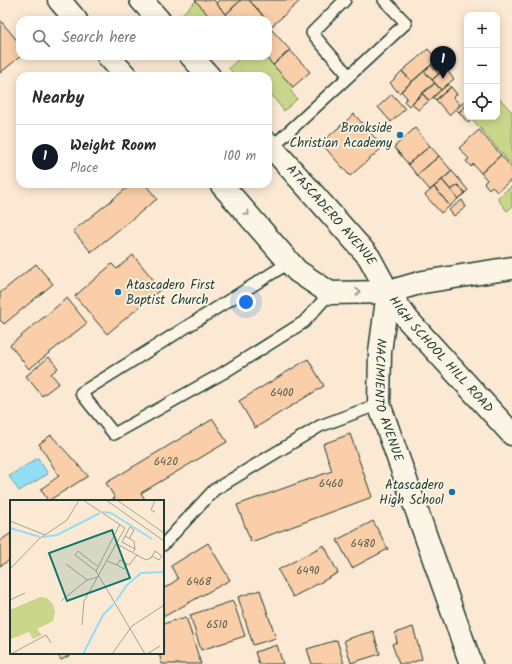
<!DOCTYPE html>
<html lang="en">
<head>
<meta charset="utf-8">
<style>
	body { margin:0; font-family:Kalam,sans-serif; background:#f7f7f7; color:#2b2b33 }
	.controls { position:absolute; right:12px; top:12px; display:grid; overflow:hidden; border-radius:8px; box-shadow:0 2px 10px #0003 }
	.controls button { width:36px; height:36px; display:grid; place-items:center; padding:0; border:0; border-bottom:1px solid #e1e1e2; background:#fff; color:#2b2b33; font:20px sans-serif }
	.you { position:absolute; left:246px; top:302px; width:14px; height:14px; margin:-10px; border:3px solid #fff; border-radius:50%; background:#1a73e8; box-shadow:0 0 0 6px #1a73e833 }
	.badge { display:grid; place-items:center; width:26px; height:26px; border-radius:50%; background:#111827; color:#fff; font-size:13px; font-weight:700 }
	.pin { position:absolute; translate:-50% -33px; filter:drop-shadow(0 1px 2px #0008) }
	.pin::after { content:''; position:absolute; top:21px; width:14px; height:12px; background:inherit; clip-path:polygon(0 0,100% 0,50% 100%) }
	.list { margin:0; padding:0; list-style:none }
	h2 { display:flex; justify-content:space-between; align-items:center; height:52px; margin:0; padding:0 16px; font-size:17px }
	h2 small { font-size:13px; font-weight:400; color:#7c7c81 }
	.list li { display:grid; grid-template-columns:26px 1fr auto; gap:12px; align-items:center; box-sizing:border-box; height:64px; padding:0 16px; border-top:1px solid #e1e1e2 }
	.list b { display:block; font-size:15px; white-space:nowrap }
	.list p { margin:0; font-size:13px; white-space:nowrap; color:#7c7c81 }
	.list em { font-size:13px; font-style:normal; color:#7c7c81 }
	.icon { flex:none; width:22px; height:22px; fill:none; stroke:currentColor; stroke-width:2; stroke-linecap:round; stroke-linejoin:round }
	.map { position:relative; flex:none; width:512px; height:664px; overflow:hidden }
	.search { position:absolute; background:#fff; box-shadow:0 2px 10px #0003; left:16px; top:16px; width:256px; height:44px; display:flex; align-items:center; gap:10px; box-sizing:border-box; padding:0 14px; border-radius:12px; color:#7c7c81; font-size:15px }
	.panel { position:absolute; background:#fff; box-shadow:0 2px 10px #0003; left:16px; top:72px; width:256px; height:116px; border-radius:12px }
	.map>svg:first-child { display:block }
</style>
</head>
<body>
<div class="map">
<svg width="512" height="664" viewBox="0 0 512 664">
	<rect width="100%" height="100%" fill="#fbe9d3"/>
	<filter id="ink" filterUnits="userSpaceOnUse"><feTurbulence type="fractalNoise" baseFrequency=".025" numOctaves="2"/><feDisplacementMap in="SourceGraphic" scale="8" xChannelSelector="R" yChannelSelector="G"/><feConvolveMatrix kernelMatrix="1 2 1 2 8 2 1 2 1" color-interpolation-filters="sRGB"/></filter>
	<g filter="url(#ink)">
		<path fill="#cad78b" stroke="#748a60" d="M 196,1 L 212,20 L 186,20 L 181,15 Z
			M 242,56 L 265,56 L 293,87 L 290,90 L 297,99 L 284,111 L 268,90 L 268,76 L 245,76 L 241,72 L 235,76 L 229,68 Z
			M 499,98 L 512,112 L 512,165 L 473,120 L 477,117 L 497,117 L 497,99 Z
			M 512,186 L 512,207 L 507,211 L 497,198 Z"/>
		<path fill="#94def5" stroke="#659ea8" d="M 38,458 L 48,474 L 19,491 L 9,476 Z"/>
		<path fill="#f9cea8" stroke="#1f3d34" d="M 195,0 L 214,0 L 231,20 L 212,20 Z
			M 219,0 L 241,0 L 226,14 L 216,3 Z
			M 241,0 L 249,0 L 263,15 L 258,20 L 231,20 L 226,14 Z
			M 249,0 L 301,0 L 272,26 Z
			M 0,20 L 20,44 L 21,56 L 0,73 Z
			M 272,30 L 290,50 L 273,65 L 265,56 L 268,56 L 268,33 Z
			M 428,49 L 437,60 L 412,82 L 402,71 Z
			M 290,50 L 310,72 L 293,87 L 273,65 Z
			M 437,60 L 445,68 L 439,74 L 431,65 Z
			M 431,65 L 439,74 L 432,80 L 424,71 Z
			M 445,68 L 454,79 L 441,90 L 432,80 Z
			M 402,71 L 412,82 L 399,93 L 390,83 Z
			M 424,71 L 435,83 L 409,106 L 404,101 L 407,98 L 401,91 Z
			M 435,83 L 441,90 L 429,101 L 422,93 Z
			M 448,84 L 451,87 L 436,100 L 433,97 Z
			M 451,87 L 457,94 L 453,97 L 460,105 L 449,115 L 436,100 Z
			M 422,93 L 429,101 L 418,110 L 412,103 Z
			M 392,94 L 405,109 L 391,122 L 378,107 Z
			M 467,99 L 467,105 L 459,112 L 456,109 Z
			M 467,105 L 467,117 L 475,117 L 468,123 L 459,112 Z
			M 354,114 L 383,147 L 350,176 L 321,143 Z
			M 415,128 L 430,146 L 408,164 L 394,147 Z
			M 479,130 L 501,155 L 481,173 L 473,164 L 471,167 L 466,161 L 469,159 L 459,148 Z
			M 430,146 L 439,156 L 417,175 L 408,164 Z
			M 501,155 L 512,168 L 512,179 L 497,192 L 492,186 L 489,189 L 484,183 L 487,180 L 481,173 Z
			M 439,156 L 452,171 L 430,190 L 417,175 Z
			M 452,171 L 468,190 L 465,193 L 458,185 L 451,190 L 442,180 Z
			M 442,180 L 458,199 L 450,206 L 434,187 Z
			M 132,184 L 145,184 L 157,199 L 91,252 L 73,231 Z
			M 458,185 L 465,193 L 458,199 L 451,190 Z
			M 434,187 L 450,206 L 441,213 L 425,195 Z
			M 462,200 L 466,207 L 454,216 L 449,210 Z
			M 133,255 L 161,289 L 107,334 L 75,296 L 112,264 L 117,269 Z
			M 36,264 L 53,284 L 4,324 L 0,320 L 0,293 Z
			M 67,298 L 87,323 L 29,369 L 10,345 Z
			M 49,357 L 58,368 L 51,374 L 59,383 L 42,396 L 26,376 Z
			M 308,359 L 324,386 L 255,428 L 239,401 Z
			M 213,419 L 227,442 L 141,493 L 146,501 L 109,501 L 115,498 L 106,483 Z
			M 350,434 L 372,497 L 251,542 L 237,505 L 332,471 L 323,444 Z
			M 51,435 L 88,476 L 48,501 L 41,489 L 59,476 L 39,444 Z
			M 373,521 L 388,549 L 352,568 L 337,540 Z
			M 11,533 L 11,559 L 0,566 L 0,541 Z
			M 208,543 L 230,580 L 163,617 L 163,584 L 165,588 L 178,579 L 171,566 Z
			M 324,545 L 338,573 L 293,597 L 278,570 Z
			M 260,590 L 276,638 L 253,645 L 238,597 Z
			M 233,601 L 245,636 L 201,650 L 190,615 Z
			M 186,617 L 201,664 L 162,664 L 159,653 L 163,653 L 163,624 Z
			M 413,627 L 422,659 L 408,664 L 399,664 L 392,644 L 397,642 L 395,633 Z
			M 373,631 L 380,654 L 351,663 L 344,640 Z
			M 337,640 L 344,664 L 312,664 L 307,649 Z
			M 277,645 L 283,664 L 259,664 L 255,652 Z
			M 57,653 L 74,653 L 61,660 Z"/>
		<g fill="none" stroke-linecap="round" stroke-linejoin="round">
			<g stroke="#1f3d34" stroke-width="14">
				<path id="lane" d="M 349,76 L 406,23 L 384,0
					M 272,147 L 349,76 L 312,33 L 345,0
					M 290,262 L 81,393 L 114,434 L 223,373 L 304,322 L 330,293
					M 163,545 L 214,490 L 320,426 L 379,404"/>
			</g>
			<g stroke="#1f3d34" stroke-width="25">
				<g id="street">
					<path id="s1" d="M 388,292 L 380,352 L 379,404 L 471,664"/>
					<path id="s2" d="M 388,292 L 408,320 L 512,434"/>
				</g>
			</g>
			<g stroke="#1f3d34" stroke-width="25">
				<g id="secondary">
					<path d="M 59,0 L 76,20"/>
					<path d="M 141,0 L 159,20"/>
					<path d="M 108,56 L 126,76"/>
					<path d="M 191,56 L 209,76"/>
					<path id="s3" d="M 268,143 L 369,257 L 388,292"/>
					<path d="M 221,184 L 297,271 L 330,293 L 388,292 L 423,282 L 512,268"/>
				</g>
			</g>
			<use href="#lane" stroke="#fcf5e5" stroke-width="11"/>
			<use href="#street" stroke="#fcf5e5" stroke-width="22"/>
			<use href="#secondary" stroke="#fcf5e5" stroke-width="22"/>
		</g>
		<defs><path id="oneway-chevron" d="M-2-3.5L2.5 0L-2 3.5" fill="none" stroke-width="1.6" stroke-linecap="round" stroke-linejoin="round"/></defs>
		<g stroke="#8e998c">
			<use href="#oneway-chevron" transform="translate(247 213) rotate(49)"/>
			<use href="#oneway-chevron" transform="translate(358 292) rotate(-1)"/>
		</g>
	</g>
	<g fill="#1f6fb2" stroke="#fcf5e5" stroke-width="1.5">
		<circle cx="400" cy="135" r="4"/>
		<circle cx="118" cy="292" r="4"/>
		<circle cx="452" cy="492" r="4"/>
	</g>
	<g text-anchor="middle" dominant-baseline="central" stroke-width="3.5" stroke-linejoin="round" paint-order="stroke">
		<g font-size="11" fill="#566151">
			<text x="282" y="393">6400</text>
			<text x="166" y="462">6420</text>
			<text x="331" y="484">6460</text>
			<text x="363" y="544">6480</text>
			<text x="308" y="571">6490</text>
			<text x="199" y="582">6468</text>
			<text x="217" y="625">6510</text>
		</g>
		<g font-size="13" fill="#1f3d34" stroke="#fcf5e5" text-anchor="end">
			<text x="392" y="128">Brookside<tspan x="392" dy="15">Christian Academy</tspan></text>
			<text x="126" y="285" text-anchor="start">Atascadero First<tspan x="126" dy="15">Baptist Church</tspan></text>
			<text x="444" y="485">Atascadero<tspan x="444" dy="15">High School</tspan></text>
		</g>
		<g font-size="13" fill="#1f3d34" stroke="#fcf5e5">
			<text stroke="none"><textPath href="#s3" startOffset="96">ATASCADERO AVENUE</textPath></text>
			<text stroke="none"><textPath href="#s2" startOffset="82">HIGH SCHOOL HILL ROAD</textPath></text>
			<text stroke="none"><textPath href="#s1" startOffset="110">NACIMIENTO AVENUE</textPath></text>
		</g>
	</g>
	<g transform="translate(10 500)">
		<rect width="154" height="154" fill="#fbe9d3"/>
		<path d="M 30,97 L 37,98 L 43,104 L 45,112 L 43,121 L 27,129 L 32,135 L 23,139 L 19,132 L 1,139 L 0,110 Z" fill="#cad78b"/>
		<path fill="none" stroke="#94def5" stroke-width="2" d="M 93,12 L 101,13 L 142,39M 0,28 L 30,37M 33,37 L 47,35 L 90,13M 106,101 L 117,85 L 131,73 L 154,72M 73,154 L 93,115 L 104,104"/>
		<path fill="none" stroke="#a3a493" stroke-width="1" d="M 96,0 L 154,41M 107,0 L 154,33M 145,12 L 141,10 L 145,0M 0,21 L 35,35M 110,24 L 86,71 L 135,154M 115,36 L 120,27 L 124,30 L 119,39M 107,44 L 136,60 L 141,58 L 145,51 L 152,56 L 149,60 L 142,56M 123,52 L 125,49 L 112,42 L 115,36 L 124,41 L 125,49M 97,61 L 107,65 L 110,60 L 119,65 L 127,55M 56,64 L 77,80M 107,65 L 114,69 L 117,64M 0,69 L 29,39 L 57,20 L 69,0M 86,71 L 65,55 L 68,51 L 87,66M 0,100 L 15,93M 51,101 L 77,80 L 88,77M 72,125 L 74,101 L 115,28 L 73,0M 1,154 L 36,135 L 41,143M 102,154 L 122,126 L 154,105M 137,154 L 150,146"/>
		<path fill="#0f766e" fill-opacity="0.15" stroke="#0f766e" stroke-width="2" d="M 102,30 L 120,78 L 57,101 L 39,53 Z"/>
		<rect width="154" height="154" fill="none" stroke="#1f3d34" stroke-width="2"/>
	</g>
</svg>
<div class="controls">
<button>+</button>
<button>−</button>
<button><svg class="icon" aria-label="locate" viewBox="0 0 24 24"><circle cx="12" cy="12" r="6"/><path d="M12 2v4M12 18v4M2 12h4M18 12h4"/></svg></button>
</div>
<div class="you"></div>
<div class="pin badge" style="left:443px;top:79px">1</div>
<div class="search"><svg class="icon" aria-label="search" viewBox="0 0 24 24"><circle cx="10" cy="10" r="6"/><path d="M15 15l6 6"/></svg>Search here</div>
<section class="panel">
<h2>Nearby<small></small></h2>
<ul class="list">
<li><span class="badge">1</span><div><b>Weight Room</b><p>Place</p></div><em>100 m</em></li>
</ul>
</section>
</div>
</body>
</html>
